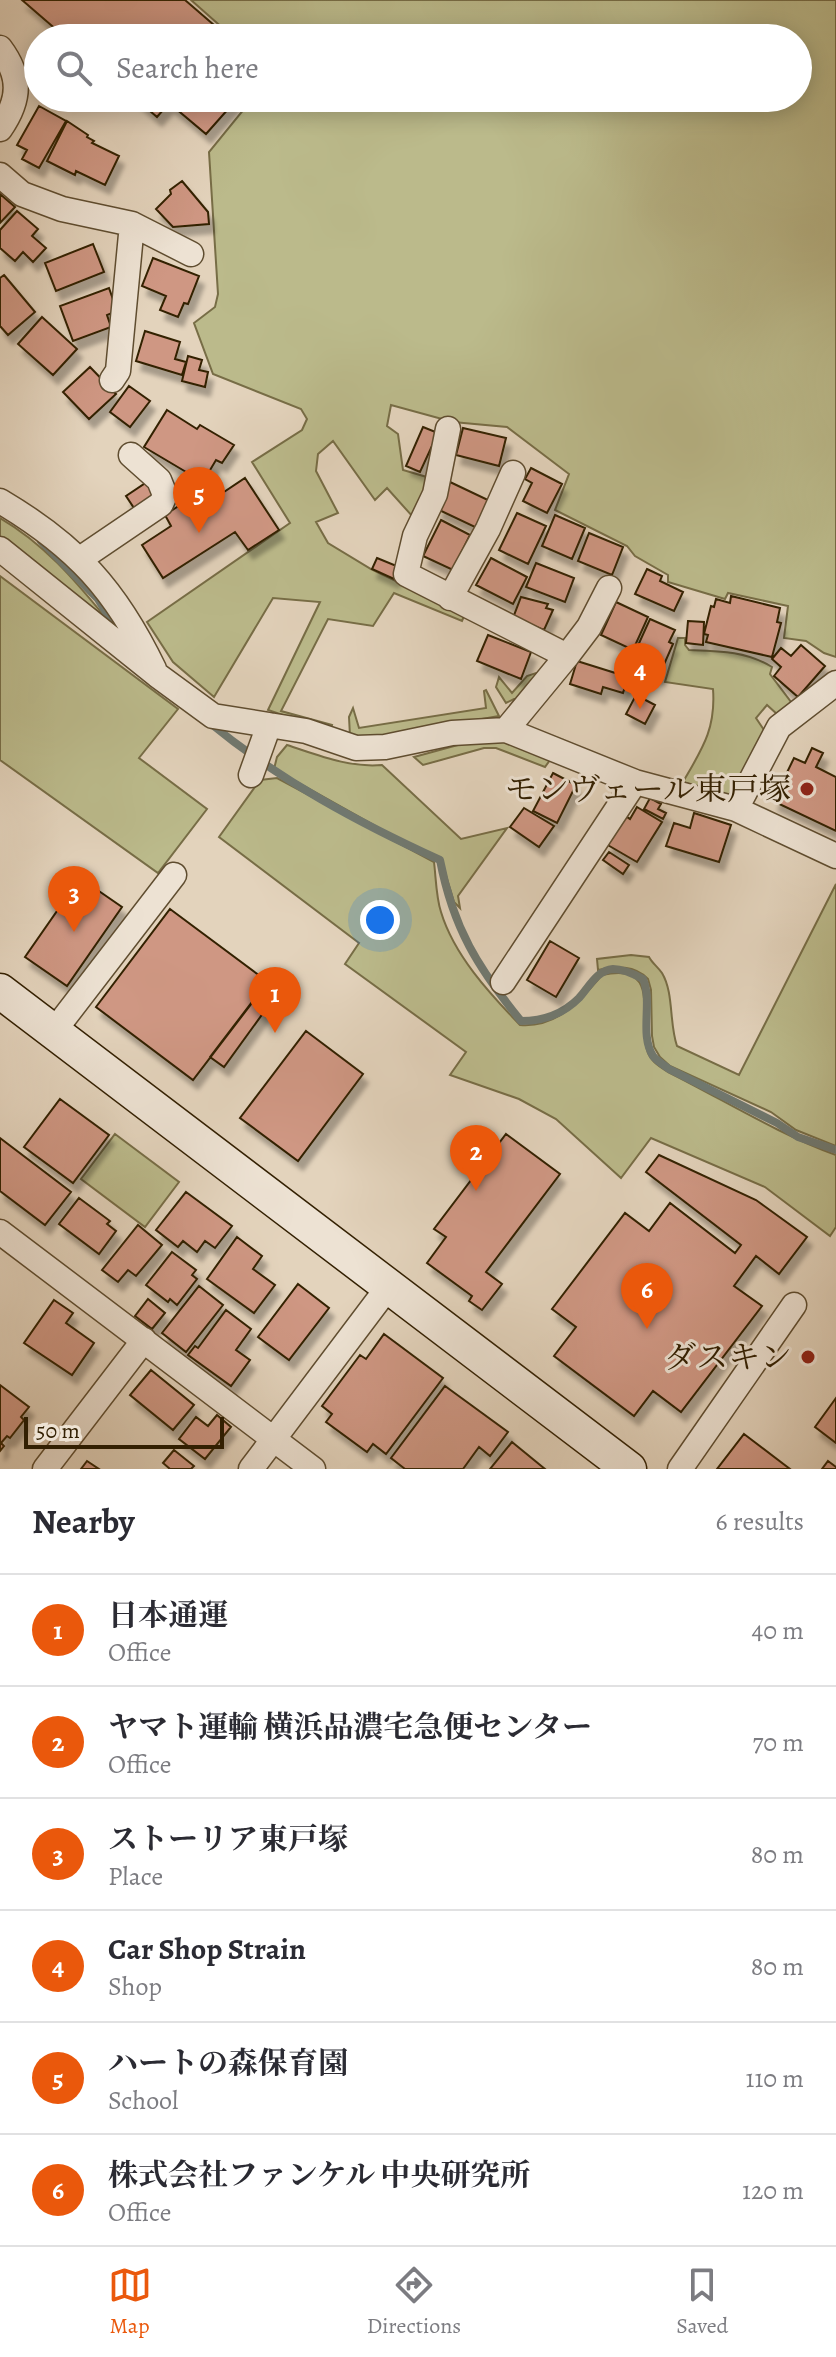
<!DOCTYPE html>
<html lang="en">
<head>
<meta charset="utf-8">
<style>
	body { margin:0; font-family:Alegreya,"Noto Serif JP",serif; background:#f7f7f7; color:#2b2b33 }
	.scale { position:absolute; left:24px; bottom:20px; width:200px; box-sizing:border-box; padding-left:8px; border:4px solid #332002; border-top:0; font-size:22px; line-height:28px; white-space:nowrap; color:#332002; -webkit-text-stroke:6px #ede2d3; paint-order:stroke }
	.you { position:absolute; left:380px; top:920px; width:28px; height:28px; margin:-20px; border:6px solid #fff; border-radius:50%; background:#1a73e8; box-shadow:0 0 0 12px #1a73e833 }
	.badge { display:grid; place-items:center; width:52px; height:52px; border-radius:50%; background:#ea580c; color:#fff; font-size:26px; font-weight:700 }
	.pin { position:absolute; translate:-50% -66px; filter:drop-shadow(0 2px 4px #0008) }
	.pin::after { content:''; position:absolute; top:42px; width:28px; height:24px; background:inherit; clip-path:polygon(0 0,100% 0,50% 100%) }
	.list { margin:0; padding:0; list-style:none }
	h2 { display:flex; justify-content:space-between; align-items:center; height:104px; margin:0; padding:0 32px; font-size:34px }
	h2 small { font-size:26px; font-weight:400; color:#7c7c81 }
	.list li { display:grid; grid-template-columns:52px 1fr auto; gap:24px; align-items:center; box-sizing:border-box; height:112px; padding:0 32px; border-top:2px solid #e1e1e2 }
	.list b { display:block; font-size:30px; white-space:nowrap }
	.list p { margin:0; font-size:26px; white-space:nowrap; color:#7c7c81 }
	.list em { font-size:26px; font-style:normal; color:#7c7c81 }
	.icon { flex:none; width:44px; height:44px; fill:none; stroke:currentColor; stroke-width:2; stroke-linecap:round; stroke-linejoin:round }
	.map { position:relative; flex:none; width:836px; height:1469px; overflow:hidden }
	.search { position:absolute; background:#fff; box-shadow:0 4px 20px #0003; left:24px; right:24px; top:24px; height:88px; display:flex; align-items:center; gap:20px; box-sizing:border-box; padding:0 28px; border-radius:44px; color:#7c7c81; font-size:30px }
	.sheet { height:776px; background:#fff }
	nav { display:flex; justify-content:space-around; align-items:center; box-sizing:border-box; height:112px; border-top:2px solid #e1e1e2; background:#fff; font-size:22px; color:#7c7c81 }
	nav a { display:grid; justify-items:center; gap:4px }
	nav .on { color:#ea580c }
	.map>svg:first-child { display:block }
</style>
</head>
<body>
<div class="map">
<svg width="836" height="1469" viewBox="0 0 836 1469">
	<defs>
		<filter id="shadow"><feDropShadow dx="5" dy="9" stdDeviation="2" flood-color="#0004"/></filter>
	</defs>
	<rect width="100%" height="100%" fill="#e3d3bc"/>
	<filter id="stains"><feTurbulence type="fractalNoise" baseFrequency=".0025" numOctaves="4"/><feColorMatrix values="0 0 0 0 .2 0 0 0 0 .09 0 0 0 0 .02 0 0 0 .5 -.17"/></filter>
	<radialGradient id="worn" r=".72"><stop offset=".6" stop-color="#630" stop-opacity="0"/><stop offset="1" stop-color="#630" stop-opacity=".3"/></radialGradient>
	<path fill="#bbba8b" stroke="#776d46" stroke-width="2" d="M 191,0 L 836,0 L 836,657 L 824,653 L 806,641 L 784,638 L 788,606 L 728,593 L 725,599 L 668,582 L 668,575 L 635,556 L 627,546 L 555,510 L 569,474 L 507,427 L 453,422 L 391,405 L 387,426 L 398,434 L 403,470 L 430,478 L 413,517 L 387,488 L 375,500 L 333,441 L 318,454 L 316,471 L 338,513 L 316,522 L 328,543 L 371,569 L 465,614 L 462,621 L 394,593 L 373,626 L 328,619 L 281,711 L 332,725 L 330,731 L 268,710 L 320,602 L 273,598 L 214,697 L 173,662 L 147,622 L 290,523 L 252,462 L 302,430 L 307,419 L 301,409 L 213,374 L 194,323 L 215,307 L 218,294 L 209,152 L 253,98 L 798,98 L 798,38 L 234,38 Z
		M 0,518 C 43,543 74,579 105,617 L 0,539 Z
		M 0,576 L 178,709 L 139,758 L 207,809 L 158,873 L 0,760 Z
		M 678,638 L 685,638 L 685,645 L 689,650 C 719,651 746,651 772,667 L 770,674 L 794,706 L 778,715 L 767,705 L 756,718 L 766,733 L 734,799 L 683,782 C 702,749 716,729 713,689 L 665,682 Z
		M 536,673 L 541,677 L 525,699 L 514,699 L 506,703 L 496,687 L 499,677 L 512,693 L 527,676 Z
		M 486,690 L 499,716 L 379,737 L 350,736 L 349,717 L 353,708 L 359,728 L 486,708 L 484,691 Z
		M 497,739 L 550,760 L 545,767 L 496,748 L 484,748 L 423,765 L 414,757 L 476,740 Z
		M 287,745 C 318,755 349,768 382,765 L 461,839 L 507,828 L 458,896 L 460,908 L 454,902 L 441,859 L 406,843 L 274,769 L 277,757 Z
		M 277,778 L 434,862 C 436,878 436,897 441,912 C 454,955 489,993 520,1025 C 557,1028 580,1001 602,975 C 663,961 637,1018 647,1050 C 650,1061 659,1066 668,1072 C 724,1100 778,1134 836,1155 L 836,1227 L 830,1236 L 765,1187 L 651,1138 L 621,1178 L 556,1119 L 519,1099 L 450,1075 L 466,1052 L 345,964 L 359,943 L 219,837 L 260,780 Z
		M 836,884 L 836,1146 L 796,1130 L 771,1112 L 670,1066 L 660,1057 L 654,1047 L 652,1036 L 651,990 L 648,979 C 635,965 616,966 598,970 L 597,959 L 631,955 L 649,957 C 652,963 658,967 662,973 C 674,993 669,1023 677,1046 L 739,1075 Z
		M 115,1134 L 179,1182 L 145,1227 L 81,1179 Z"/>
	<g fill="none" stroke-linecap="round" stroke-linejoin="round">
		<path stroke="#707971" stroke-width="8" d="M 41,541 L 98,599 L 119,634
			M 210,723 C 279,780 359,823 440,860 C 453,928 478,968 521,1021 C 543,1021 563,1014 579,998 C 589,987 597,970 613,969 C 623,969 634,974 643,979 C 653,1002 639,1034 653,1056 C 657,1061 664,1065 669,1069 L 777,1123 L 798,1137 L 836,1150"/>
	</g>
	<path fill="#cf9783" stroke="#332002" stroke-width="2" filter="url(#shadow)" d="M 22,0 L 185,0 L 229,38 L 66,38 Z
		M 135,98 L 238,98 L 206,134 L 169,103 L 157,117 Z
		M 39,106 L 66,121 L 39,168 L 22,159 L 27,150 L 17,145 Z
		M 67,121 L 88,135 L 87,137 L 94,141 L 92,143 L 119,156 L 105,185 L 76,171 L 75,175 L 47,161 Z
		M 182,181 L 208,212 L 209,224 L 173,227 L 156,209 L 171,194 L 170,190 Z
		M 0,194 L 15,207 L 0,223 Z
		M 17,211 L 38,229 L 32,236 L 46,248 L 33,262 L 23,252 L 15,261 L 0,248 L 0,230 Z
		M 93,244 L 104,272 L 56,291 L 45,263 Z
		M 153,258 L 199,276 L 188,304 L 184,303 L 178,317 L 160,310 L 166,296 L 142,286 Z
		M 4,275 L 35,312 L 8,335 L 0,326 L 0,278 Z
		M 109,288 L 117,311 L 107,315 L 111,327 L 73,341 L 60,306 Z
		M 42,317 L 77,349 L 53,375 L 18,344 Z
		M 145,331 L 180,342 L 175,359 L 186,362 L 182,375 L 136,361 Z
		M 188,356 L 202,360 L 199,370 L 208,372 L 205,387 L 182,381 Z
		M 90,367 L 116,394 L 89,419 L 63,392 Z
		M 129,386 L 150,401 L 130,427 L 110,412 Z
		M 167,410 L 197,429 L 200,425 L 234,445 L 222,463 L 216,460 L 203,482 L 144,447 Z
		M 423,427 L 438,433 L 420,472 L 406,466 Z
		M 463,428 L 506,438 L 499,466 L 456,455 Z
		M 531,468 L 562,484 L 547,513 L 523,501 L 532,483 L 525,479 Z
		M 245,478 L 279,530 L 248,550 L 235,532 L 163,578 L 142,545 L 171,526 L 165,515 L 192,497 L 200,508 Z
		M 147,482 L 155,494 L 134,508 L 126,496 Z
		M 450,482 L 490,501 L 477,528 L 437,509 Z
		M 517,513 L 546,526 L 528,564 L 499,550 Z
		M 555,515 L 585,528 L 572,559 L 542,546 Z
		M 441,520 L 470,535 L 453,570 L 423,556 Z
		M 589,533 L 623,547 L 612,575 L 578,561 Z
		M 377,558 L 399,567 L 394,579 L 372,569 Z
		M 491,558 L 527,577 L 513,604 L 476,585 Z
		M 536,563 L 574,578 L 565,602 L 526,587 Z
		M 647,569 L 662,576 L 660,581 L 683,592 L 674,611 L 635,594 Z
		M 731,596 L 780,608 L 777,622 L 781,623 L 772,657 L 706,642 L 708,635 L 704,634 L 711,606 L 714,607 L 716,599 L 730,603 Z
		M 521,597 L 548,604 L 546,608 L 553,610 L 544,630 L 513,618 Z
		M 616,602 L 648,617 L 633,650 L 601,635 Z
		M 650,619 L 675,630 L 669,642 L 673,644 L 659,676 L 630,663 Z
		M 688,621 L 704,622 L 703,645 L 686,643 Z
		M 488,635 L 531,652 L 521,679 L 477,661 Z
		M 801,645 L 825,666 L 798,697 L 774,676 L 781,667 L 772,659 L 781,648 L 791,656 Z
		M 577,661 L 628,677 L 623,693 L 603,687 L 601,694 L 570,684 Z
		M 636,695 L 655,705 L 645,724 L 626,714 Z
		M 812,748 L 823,753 L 816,767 L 836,777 L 836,831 L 773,801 L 794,758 L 805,763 Z
		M 553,773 L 576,785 L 557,823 L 533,811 Z
		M 650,798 L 661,804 L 658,809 L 666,813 L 663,819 L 644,809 Z
		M 637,807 L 662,822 L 637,862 L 606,844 L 624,815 L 630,819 Z
		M 524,808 L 554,826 L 539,847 L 510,827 Z
		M 694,813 L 731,825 L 719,862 L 666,846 L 674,823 L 690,828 Z
		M 609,852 L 629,865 L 623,874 L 603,860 Z
		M 80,878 L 122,907 L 67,986 L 25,957 Z
		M 170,909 L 268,982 L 193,1080 L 96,1007 Z
		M 550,941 L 579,958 L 556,997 L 527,980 Z
		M 265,985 L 277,994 L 224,1067 L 210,1057 Z
		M 306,1031 L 363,1074 L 298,1161 L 240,1118 Z
		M 60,1099 L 109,1135 L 73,1183 L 24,1147 Z
		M 506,1134 L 560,1174 L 486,1272 L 502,1284 L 482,1310 L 469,1301 L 472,1296 L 427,1263 L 446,1237 L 434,1229 Z
		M 0,1138 L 71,1192 L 45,1225 L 0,1191 Z
		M 659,1155 L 756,1200 L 807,1237 L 779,1274 L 756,1256 L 734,1286 L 762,1306 L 681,1412 L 653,1391 L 634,1416 L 554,1356 L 576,1327 L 552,1309 L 625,1213 L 649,1231 L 670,1203 L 735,1253 L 741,1245 L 646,1172 Z
		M 186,1192 L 232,1226 L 215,1248 L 205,1241 L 197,1252 L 183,1241 L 178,1247 L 156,1230 Z
		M 79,1198 L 110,1221 L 107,1224 L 116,1231 L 99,1254 L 59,1224 Z
		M 138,1225 L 162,1245 L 136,1276 L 128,1270 L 118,1282 L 102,1270 Z
		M 237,1237 L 262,1256 L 253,1269 L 275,1285 L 254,1313 L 207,1279 Z
		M 172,1252 L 196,1270 L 192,1275 L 197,1279 L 177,1305 L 170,1299 L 168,1302 L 146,1285 Z
		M 298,1284 L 329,1308 L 289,1360 L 258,1337 Z
		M 199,1286 L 223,1305 L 186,1352 L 162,1333 Z
		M 148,1299 L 165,1313 L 152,1329 L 135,1316 Z
		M 54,1300 L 73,1313 L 66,1323 L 94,1343 L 72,1375 L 24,1343 Z
		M 226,1310 L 251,1329 L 236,1350 L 250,1360 L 231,1386 L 188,1355 L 195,1346 L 198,1348 Z
		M 384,1334 L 443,1378 L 386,1454 L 373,1444 L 367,1452 L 326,1422 L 332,1414 L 322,1406 L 360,1355 L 366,1359 Z
		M 151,1370 L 194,1405 L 173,1430 L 130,1395 Z
		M 0,1385 L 29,1407 L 21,1417 L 24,1420 L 10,1438 L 7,1436 L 1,1443 L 4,1446 L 0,1451 Z
		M 445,1386 L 508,1432 L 490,1456 L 479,1447 L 463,1469 L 405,1469 L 391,1458 Z
		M 836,1398 L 836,1443 L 815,1427 Z
		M 217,1415 L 231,1427 L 205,1459 L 179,1439 L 196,1417 L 208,1426 Z
		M 744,1434 L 790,1469 L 717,1469 Z
		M 512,1442 L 545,1469 L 490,1469 Z
		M 174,1450 L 194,1466 L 191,1469 L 170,1469 L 163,1463 Z
		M 87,1461 L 99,1469 L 81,1469 Z
		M 828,1461 L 836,1467 L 836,1469 L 822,1469 Z"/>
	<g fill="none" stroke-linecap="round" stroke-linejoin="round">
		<g stroke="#5f4d30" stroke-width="27">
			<path id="street" d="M 0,48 C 21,76 21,99 0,129
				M 0,175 L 22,194 L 62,209 L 132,224 L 191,254
				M 112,380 L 118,371 L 132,224
				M 448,429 L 435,494 L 415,536 L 406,574 L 567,656 L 506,730
				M 0,501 C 76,546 116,590 154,669
				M 0,549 L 157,675 L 213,716 L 306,731 L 356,748 L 385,747 L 452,733 L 506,730 L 635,782 L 736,809 L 836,856
				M 80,559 L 161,504 L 165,495 L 159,480 L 131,455
				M 450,598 L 488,529 L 513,473
				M 567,656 L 589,627 L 609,588
				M 251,775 L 269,725
				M 736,809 L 779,727 L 836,683
				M 503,982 L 635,782
				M 54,1031 L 174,875
				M 0,1232 L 313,1469
				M 45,1469 L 144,1340
				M 251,1469 L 389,1286
				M 680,1469 L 794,1305"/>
		</g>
		<g stroke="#332002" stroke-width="37">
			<path id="secondary" d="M 0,991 L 629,1469"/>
		</g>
		<use href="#street" stroke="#ede2d3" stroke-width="24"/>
		<use href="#secondary" stroke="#ede2d3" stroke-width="34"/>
	</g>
	<g fill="#8f2418" stroke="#ede2d3" stroke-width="3">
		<circle cx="807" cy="789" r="8"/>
		<circle cx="808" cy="1357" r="8"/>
	</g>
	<g text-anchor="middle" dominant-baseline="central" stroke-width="6" stroke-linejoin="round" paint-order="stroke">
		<g font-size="32" fill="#332002" stroke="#ede2d3" text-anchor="end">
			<text x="791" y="789">モンヴェール東戸塚</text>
			<text x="792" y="1357">ダスキン</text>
		</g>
	</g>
	<rect width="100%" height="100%" filter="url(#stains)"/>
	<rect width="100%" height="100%" fill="url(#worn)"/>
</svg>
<div class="scale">50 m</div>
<div class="you"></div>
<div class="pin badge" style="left:275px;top:1033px">1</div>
<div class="pin badge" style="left:476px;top:1191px">2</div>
<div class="pin badge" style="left:74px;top:932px">3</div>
<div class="pin badge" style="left:640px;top:709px">4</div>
<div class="pin badge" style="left:199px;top:533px">5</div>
<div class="pin badge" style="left:647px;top:1329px">6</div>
<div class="search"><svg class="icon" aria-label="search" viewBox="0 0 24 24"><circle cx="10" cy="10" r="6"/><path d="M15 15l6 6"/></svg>Search here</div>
</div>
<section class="sheet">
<h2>Nearby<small>6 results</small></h2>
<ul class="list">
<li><span class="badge">1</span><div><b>日本通運</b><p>Office</p></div><em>40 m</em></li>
<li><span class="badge">2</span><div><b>ヤマト運輸 横浜品濃宅急便センター</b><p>Office</p></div><em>70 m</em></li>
<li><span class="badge">3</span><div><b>ストーリア東戸塚</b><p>Place</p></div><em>80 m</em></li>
<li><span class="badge">4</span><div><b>Car Shop Strain</b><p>Shop</p></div><em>80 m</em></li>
<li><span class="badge">5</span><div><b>ハートの森保育園</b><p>School</p></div><em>110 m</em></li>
<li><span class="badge">6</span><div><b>株式会社ファンケル 中央研究所</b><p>Office</p></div><em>120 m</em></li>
</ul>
</section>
<nav>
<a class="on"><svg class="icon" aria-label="map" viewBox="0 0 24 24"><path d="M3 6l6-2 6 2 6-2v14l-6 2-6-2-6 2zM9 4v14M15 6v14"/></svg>Map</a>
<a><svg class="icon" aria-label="directions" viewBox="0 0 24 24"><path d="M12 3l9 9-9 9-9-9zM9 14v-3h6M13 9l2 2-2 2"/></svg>Directions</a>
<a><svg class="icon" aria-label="saved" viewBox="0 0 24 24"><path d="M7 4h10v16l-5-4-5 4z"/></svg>Saved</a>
</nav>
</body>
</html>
